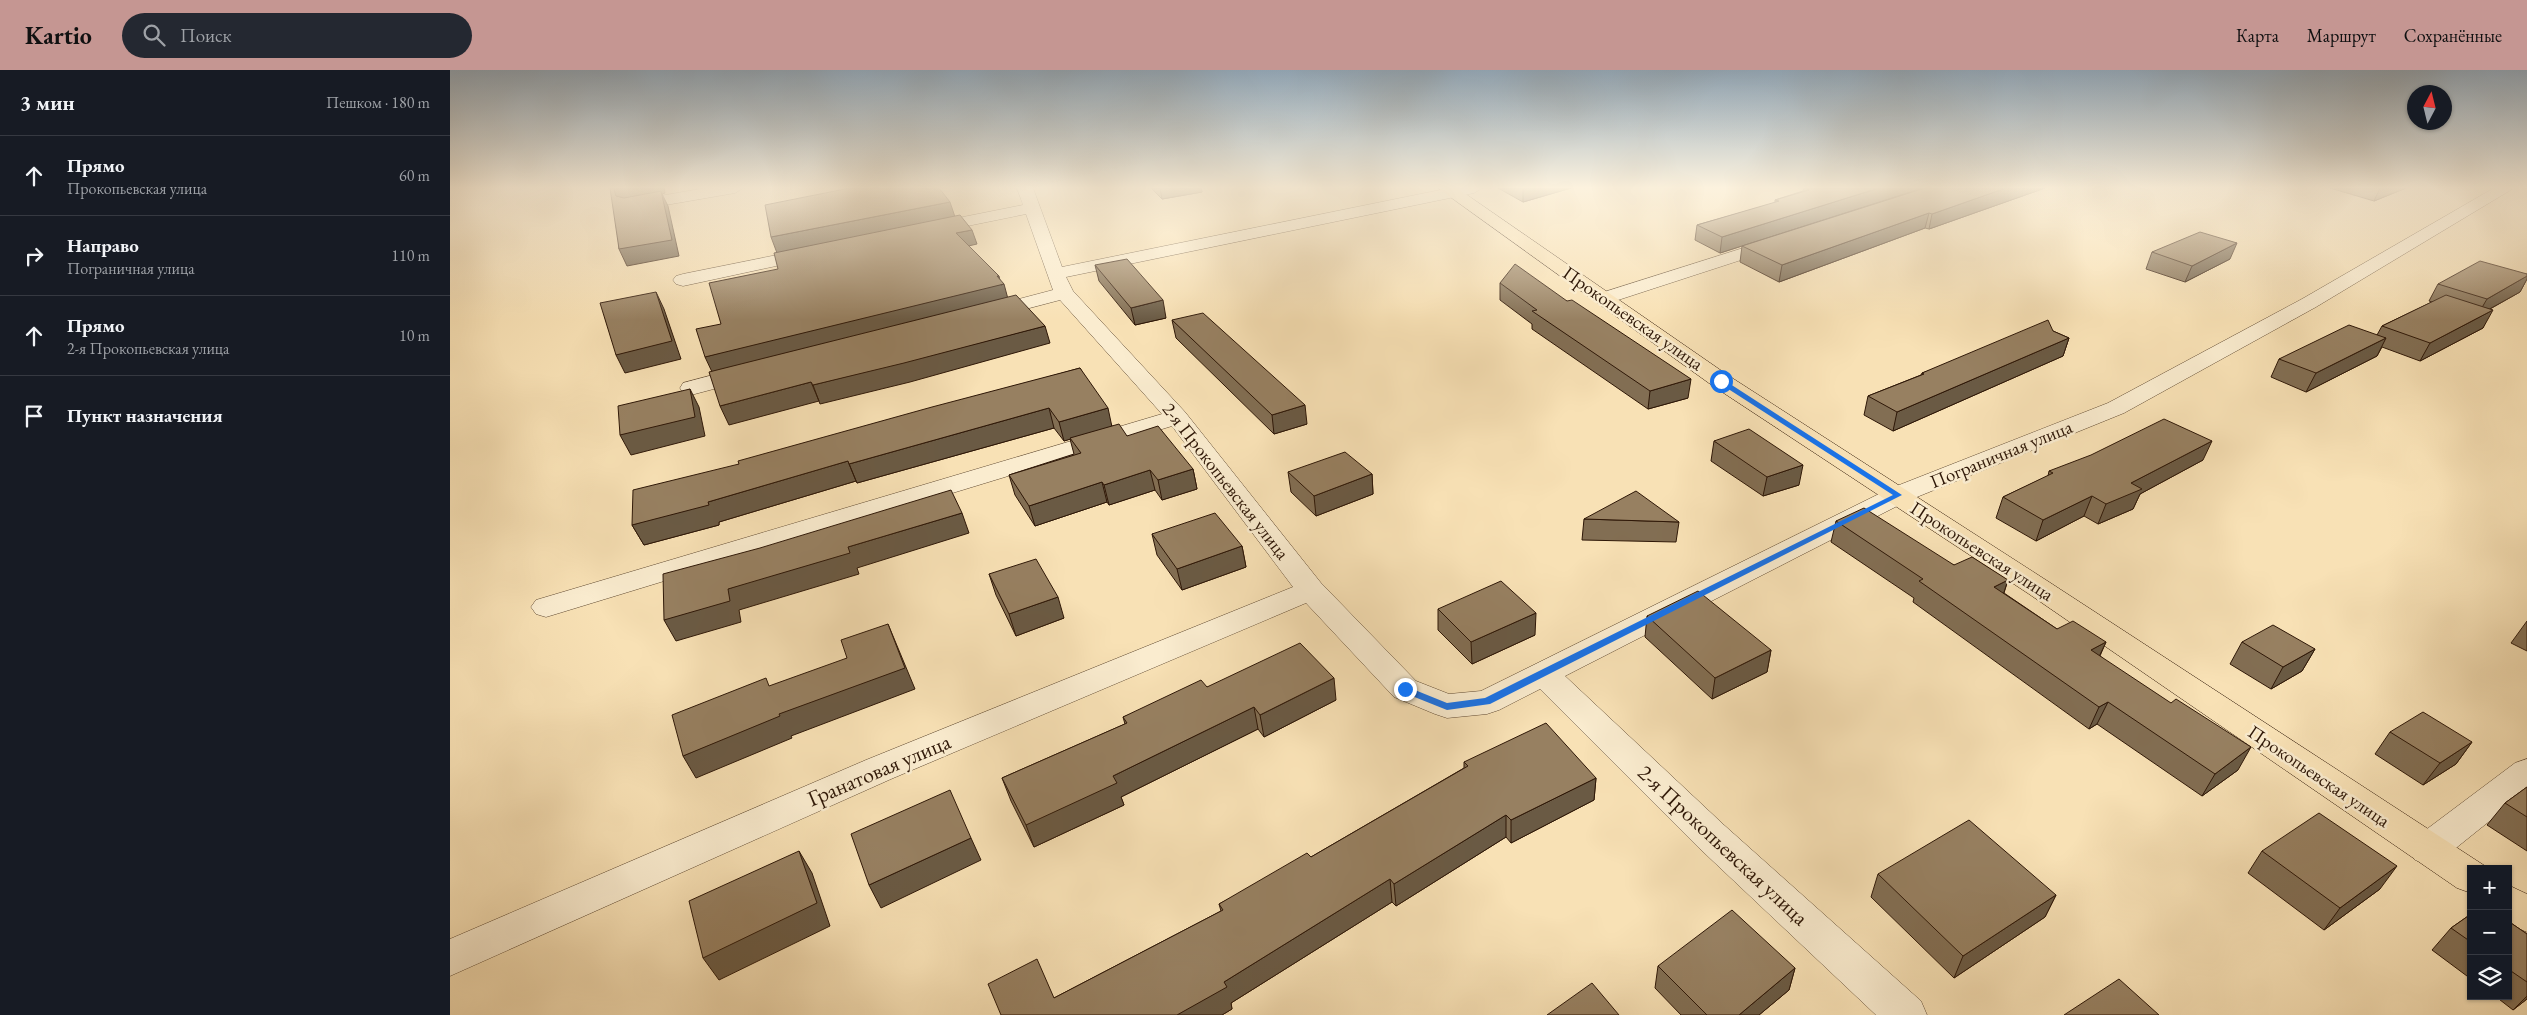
<!DOCTYPE html>
<html lang="ru">
<head>
<meta charset="utf-8">
<style>
	body { margin:0; font-family:"EB Garamond",serif; background:#242831; color:#f1f3f6 }
	.controls { position:absolute; right:15px; bottom:15px; display:grid; overflow:hidden; border-radius:0px; box-shadow:0 1px 4px #0004 }
	.controls button { width:45px; height:45px; display:grid; place-items:center; padding:0; border:0; border-bottom:1px solid #363941; background:#171b24; color:#f1f3f6; font:25px sans-serif }
	.compass { position:absolute; left:1957px; top:15px; width:45px; height:45px; border-radius:50%; background:#171b24; box-shadow:0 1px 4px #0004; rotate:7deg }
	.stop { position:absolute; width:15px; height:15px; margin:-11px; border:4px solid #1a73e8; border-radius:50%; background:#fff }
	.stop.end { background:#1a73e8; border-color:#fff; box-shadow:0 1px 5px #0008 }
	.list { margin:0; padding:0; list-style:none }
	h2 { display:flex; justify-content:space-between; align-items:center; height:65px; margin:0; padding:0 20px; font-size:21px }
	h2 small { font-size:16px; font-weight:400; color:#9ea1a6 }
	.list li { display:grid; grid-template-columns:32px 1fr auto; gap:15px; align-items:center; box-sizing:border-box; height:80px; padding:0 20px; border-top:1px solid #363941 }
	.list b { display:block; font-size:19px; white-space:nowrap }
	.list p { margin:0; font-size:16px; white-space:nowrap; color:#9ea1a6 }
	.list em { font-size:16px; font-style:normal; color:#9ea1a6 }
	.icon { flex:none; width:28px; height:28px; fill:none; stroke:currentColor; stroke-width:2; stroke-linecap:round; stroke-linejoin:round }
	.map { position:relative; flex:none; width:2077px; height:945px; overflow:hidden }
	header { display:flex; align-items:center; gap:30px; box-sizing:border-box; height:70px; padding:0 25px; background:#c59692; color:#111 }
	header strong { font-size:24px }
	nav { display:flex; gap:28px; margin-inline-start:auto; font-size:18px }
	.search { width:350px; height:45px; background:#242831; display:flex; align-items:center; gap:12px; box-sizing:border-box; padding:0 18px; border-radius:28px; color:#9ea1a6; font-size:19px }
	main { display:flex }
	aside { flex:1; background:#171b24 }
	.map>svg:first-child { display:block }
</style>
</head>
<body>
<header>
<strong>Kartio</strong>
<div class="search"><svg class="icon" aria-label="search" viewBox="0 0 24 24"><circle cx="10" cy="10" r="6"/><path d="M15 15l6 6"/></svg>Поиск</div>
<nav><a>Карта</a><a>Маршрут</a><a>Сохранённые</a></nav>
</header>
<main>
<aside>
<h2>3 мин<small>Пешком · 180 m</small></h2>
<ul class="list">
<li><svg class="icon" aria-label="ahead" viewBox="0 0 24 24"><path d="M12 20V5M6 11l6-6 6 6"/></svg><div><b>Прямо</b><p>Прокопьевская улица</p></div><em>60 m</em></li>
<li><svg class="icon" aria-label="right" viewBox="0 0 24 24"><path d="M7 20v-9h11M14 6l5 5-5 5"/></svg><div><b>Направо</b><p>Пограничная улица</p></div><em>110 m</em></li>
<li><svg class="icon" aria-label="ahead" viewBox="0 0 24 24"><path d="M12 20V5M6 11l6-6 6 6"/></svg><div><b>Прямо</b><p>2-я Прокопьевская улица</p></div><em>10 m</em></li>
<li><svg class="icon" aria-label="arrive" viewBox="0 0 24 24"><path d="M6 21V4h12l-3 4 3 4H6"/></svg><div><b>Пункт назначения</b></div></li>
</ul>
</aside>
<div class="map">
<svg width="2077" height="945" viewBox="0 0 2077 945">
	<rect width="100%" height="100%" fill="#f8e1b5"/>
	<filter id="stains"><feTurbulence type="fractalNoise" baseFrequency=".004" numOctaves="4"/><feColorMatrix values="0 0 0 0 .2 0 0 0 0 .09 0 0 0 0 .02 0 0 0 .5 -.17"/></filter>
	<radialGradient id="worn" r=".72"><stop offset=".6" stop-color="#630" stop-opacity="0"/><stop offset="1" stop-color="#630" stop-opacity=".3"/></radialGradient>
	<g fill="none" stroke-linecap="round" stroke-linejoin="round">
		<g stroke="#604a32" stroke-width="1">
			<path id="minor" d="M 256,118 L 293,118 L 285,123 L 181,141 L 175,140 L 173,136 L 175,132 L 181,131 Z
				M 567,118 L 583,118 L 612,197 L 1000,118 L 1032,118 L 1024,123 L 616,207 L 623,221 L 735,342 L 871,513 L 966,611 L 999,624 L 1031,621 L 1439,419 L 1658,333 L 1852,229 L 2044,118 L 2064,118 L 1866,237 L 1674,343 L 1457,431 L 1115,606 L 1274,755 L 1471,931 L 1477,945 L 1426,945 L 1248,777 L 1090,619 L 1049,640 L 1037,644 L 997,648 L 985,644 L 944,627 L 856,533 L 441,709 L 0,906 L 0,869 L 416,690 L 843,517 L 722,356 L 106,544 L 96,547 L 86,544 L 81,537 L 86,530 L 712,344 L 610,230 L 538,249 L 531,247 L 528,243 L 531,239 L 603,220 L 576,144 L 478,164 L 472,163 L 469,159 L 472,155 L 478,154 L 573,135 Z
				M 1325,168 L 1331,169 L 1334,173 L 1331,177 L 1162,232 L 1148,232 L 1145,228 L 1148,224 Z
				M 362,178 L 368,179 L 371,183 L 368,187 L 233,216 L 226,214 L 223,210 L 226,206 L 233,204 Z
				M 297,296 L 305,298 L 308,303 L 305,308 L 241,325 L 233,323 L 230,318 L 233,313 Z
				M 2077,689 L 2077,721 L 1991,790 L 1978,794 L 1965,790 L 1959,779 L 1965,768 L 2065,693 Z"/>
		</g>
		<g stroke="#2e1707" stroke-width="1">
			<path id="major" d="M 988,118 L 1007,118 L 1279,306 L 1599,512 L 2035,796 L 2036,799 L 2021,799 L 2021,823 L 2007,818 L 1579,524 L 1263,316 Z
				M 2058,815 L 2077,824 L 2077,862 L 2058,854 Z"/>
		</g>
		<use href="#minor" fill="#faeccf" fill-rule="evenodd"/>
		<use href="#major" fill="#f8e1b5" fill-rule="evenodd"/>
	</g>
	<path fill="#826e53" stroke="#2e1707" d="M 701,118 L 751,118 L 752,122 L 712,129 Z
		M 1048,118 L 1121,118 L 1073,132 Z
		M 1354,118 L 1473,118 L 1270,183 L 1245,170 L 1247,155 L 1325,133 L 1325,130 L 1353,121 Z
		M 1475,118 L 1595,118 L 1479,159 L 1475,158 L 1329,212 L 1290,192 L 1292,176 Z
		M 1880,118 L 1956,118 L 1924,131 Z
		M 1702,182 L 1780,189 L 1735,212 L 1696,199 Z
		M 645,195 L 716,248 L 685,255 L 649,211 Z
		M 2077,204 L 2077,209 L 2070,222 L 2040,239 L 2033,258 L 1970,291 L 1932,277 L 1927,286 L 1856,322 L 1821,307 L 1829,289 L 1927,265 L 1932,256 L 1982,232 L 1979,231 L 1988,214 Z
		M 1050,213 L 1117,231 L 1238,328 L 1198,339 L 1082,259 L 1082,254 L 1050,230 Z
		M 722,250 L 857,354 L 824,364 L 726,268 Z
		M 1603,261 L 1619,268 L 1613,286 L 1443,361 L 1414,345 L 1418,326 L 1471,305 L 1472,303 Z
		M 630,298 L 662,356 L 677,366 L 743,399 L 747,419 L 712,430 L 705,420 L 659,435 L 657,432 L 585,456 L 565,425 L 559,405 L 624,384 L 620,369 L 614,371 L 604,358 L 407,413 L 406,411 L 269,452 L 269,455 L 194,475 L 182,455 L 289,394 Z
		M 1264,371 L 1349,415 L 1313,426 L 1261,391 Z
		M 1753,390 L 1690,424 L 1683,439 L 1648,454 L 1634,446 L 1586,471 L 1546,448 L 1553,427 L 1598,406 L 1599,401 Z
		M 838,402 L 922,404 L 923,424 L 866,446 L 841,422 Z
		M 1134,449 L 1229,452 L 1226,472 L 1132,470 Z
		M 1386,451 L 1504,495 L 1558,510 L 1554,523 L 1607,559 L 1656,572 L 1650,586 L 1788,700 L 1752,726 L 1647,654 L 1639,659 L 1463,532 L 1464,528 L 1381,472 Z
		M 702,464 L 792,476 L 796,497 L 732,520 L 707,485 Z
		M 539,504 L 614,548 L 566,566 L 546,525 Z
		M 988,539 L 1085,565 L 1022,594 L 988,560 Z
		M 1197,546 L 1321,580 L 1317,602 L 1262,629 L 1195,567 Z
		M 2077,551 L 2077,581 L 2061,573 Z
		M 1792,572 L 1865,579 L 1852,601 L 1821,619 L 1780,594 Z
		M 757,617 L 886,630 L 814,667 L 808,659 L 671,727 L 674,735 L 584,777 L 561,731 L 552,708 L 675,654 L 673,647 Z
		M 1940,662 L 2022,672 L 2006,694 L 1973,715 L 1925,684 Z
		M 1014,692 L 1146,708 L 1144,730 L 1061,773 L 1056,767 L 946,836 L 942,832 L 781,933 L 782,939 L 772,945 L 551,945 L 604,928 L 771,841 L 769,834 L 861,787 L 1014,698 Z
		M 2077,717 L 2077,781 L 2037,755 L 2055,733 Z
		M 1812,781 L 1930,819 L 1874,860 L 1798,803 Z
		M 1428,804 L 1606,825 L 1595,847 L 1504,908 L 1421,827 Z
		M 2021,844 L 2021,909 L 1982,880 L 2001,858 Z
		M 2058,851 L 2077,864 L 2077,929 L 2063,940 L 2045,926 L 2058,926 Z
		M 1208,896 L 1345,898 L 1339,920 L 1309,945 L 1231,945 L 1205,918 Z"/>
	<path fill="#6a5a44" stroke="#2e1707" d="M 166,118 L 214,118 L 215,123 L 212,124 L 218,136 L 229,186 L 177,196 L 169,179 L 166,126 L 164,120 Z
		M 710,118 L 751,118 L 752,122 L 712,129 Z
		M 1073,118 L 1121,118 L 1073,132 Z
		M 1429,118 L 1473,118 L 1270,183 L 1272,167 Z
		M 1556,118 L 1595,118 L 1479,159 L 1482,144 Z
		M 1930,118 L 1956,118 L 1924,131 Z
		M 500,132 L 505,147 L 327,183 L 321,167 Z
		M 1479,143 L 1475,158 L 1329,212 L 1332,195 Z
		M 522,160 L 527,174 L 510,178 L 506,163 Z
		M 1787,173 L 1780,189 L 1735,212 L 1742,196 Z
		M 547,206 L 549,206 L 551,215 L 554,214 L 558,229 L 263,304 L 255,287 Z
		M 2077,206 L 2077,209 L 2070,222 L 2027,246 L 2037,229 Z
		M 206,222 L 214,239 L 231,289 L 175,303 L 166,285 Z
		M 713,230 L 716,248 L 685,255 L 681,238 Z
		M 2043,240 L 2033,258 L 1970,291 L 1980,273 Z
		M 595,256 L 600,273 L 460,312 L 370,334 L 363,315 Z
		M 1619,268 L 1613,286 L 1443,361 L 1447,342 Z
		M 1936,268 L 1927,286 L 1856,322 L 1866,303 Z
		M 1241,309 L 1238,328 L 1198,339 L 1200,321 Z
		M 361,312 L 369,331 L 279,355 L 270,336 Z
		M 240,319 L 249,337 L 255,366 L 181,385 L 170,365 Z
		M 855,335 L 857,354 L 824,364 L 822,345 Z
		M 599,338 L 604,358 L 407,413 L 399,394 Z
		M 658,338 L 662,357 L 614,371 L 609,352 Z
		M 1762,371 L 1753,390 L 1690,424 L 1683,439 L 1648,454 L 1656,434 L 1681,413 Z
		M 398,391 L 406,411 L 269,452 L 269,455 L 194,475 L 182,455 L 258,432 Z
		M 1353,395 L 1349,415 L 1313,426 L 1317,407 Z
		M 743,399 L 747,419 L 712,430 L 708,410 Z
		M 700,400 L 705,420 L 659,435 L 654,415 Z
		M 922,404 L 923,424 L 866,446 L 864,426 Z
		M 652,412 L 657,432 L 585,456 L 579,436 Z
		M 1642,426 L 1634,446 L 1586,471 L 1593,450 Z
		M 512,443 L 519,463 L 407,498 L 409,504 L 289,540 L 291,552 L 226,571 L 214,550 L 278,519 L 398,477 Z
		M 792,476 L 796,497 L 732,520 L 727,499 Z
		M 1558,510 L 1551,531 L 1544,517 Z
		M 608,527 L 614,548 L 566,566 L 559,544 Z
		M 1086,543 L 1085,565 L 1022,594 L 1021,572 Z
		M 438,554 L 465,619 L 341,666 L 342,668 L 246,708 L 233,686 L 329,644 Z
		M 1656,572 L 1646,593 L 1641,580 Z
		M 1865,579 L 1852,601 L 1821,619 L 1833,597 Z
		M 1321,580 L 1317,602 L 1262,629 L 1265,608 Z
		M 884,608 L 886,630 L 814,667 L 810,645 Z
		M 1658,632 L 1647,654 L 1639,659 L 1649,637 Z
		M 804,637 L 808,659 L 671,727 L 674,735 L 584,777 L 576,755 L 663,706 Z
		M 2022,672 L 2006,694 L 1973,715 L 1990,693 Z
		M 1801,677 L 1788,700 L 1752,726 L 1765,704 Z
		M 1146,708 L 1144,730 L 1061,773 L 1061,750 Z
		M 1056,745 L 1056,767 L 946,836 L 944,814 Z
		M 521,768 L 531,790 L 431,838 L 419,815 Z
		M 349,781 L 362,803 L 380,856 L 269,910 L 253,888 Z
		M 1947,796 L 1930,819 L 1874,860 L 1890,838 Z
		M 940,809 L 942,832 L 781,933 L 782,939 L 772,945 L 727,945 L 774,912 Z
		M 1606,825 L 1595,847 L 1504,908 L 1513,886 Z
		M 1345,898 L 1339,920 L 1309,945 L 1289,945 Z
		M 2077,926 L 2077,929 L 2063,940 Z"/>
	<path fill="#978061" stroke="#2e1707" d="M 160,118 L 166,118 L 164,120 L 166,126 L 174,128 L 211,121 L 222,170 L 169,179 Z
		M 400,118 L 489,118 L 500,132 L 321,167 L 315,135 Z
		M 1355,118 L 1429,118 L 1272,167 L 1247,155 L 1329,131 L 1325,130 L 1359,120 Z
		M 1475,118 L 1556,118 L 1482,144 L 1479,143 L 1332,195 L 1292,176 Z
		M 510,145 L 522,160 L 506,163 L 549,206 L 547,206 L 554,214 L 255,287 L 246,259 L 271,254 L 259,213 L 328,199 L 324,183 Z
		M 1750,162 L 1787,173 L 1742,196 L 1702,182 Z
		M 677,189 L 713,230 L 681,238 L 645,195 Z
		M 2030,191 L 2077,204 L 2077,206 L 2037,229 L 1988,214 Z
		M 1065,194 L 1117,231 L 1122,230 L 1241,309 L 1200,321 L 1082,241 L 1087,240 L 1050,213 Z
		M 206,222 L 222,271 L 166,285 L 150,233 Z
		M 566,225 L 595,256 L 454,293 L 363,315 L 361,312 L 270,336 L 259,302 Z
		M 1996,225 L 2043,240 L 1980,273 L 1932,256 Z
		M 753,243 L 855,335 L 822,345 L 722,250 Z
		M 1598,250 L 1603,261 L 1619,268 L 1447,342 L 1418,326 L 1474,304 L 1472,303 Z
		M 1899,255 L 1936,268 L 1866,303 L 1829,289 Z
		M 630,298 L 658,338 L 609,352 L 599,338 L 399,394 L 398,391 L 258,432 L 259,435 L 182,455 L 183,420 L 289,394 L 288,391 L 482,337 Z
		M 240,319 L 245,347 L 170,365 L 168,336 Z
		M 1714,349 L 1762,371 L 1681,413 L 1692,419 L 1656,434 L 1642,426 L 1593,450 L 1553,427 L 1603,403 L 1599,401 L 1641,385 Z
		M 669,354 L 677,366 L 708,356 L 743,399 L 708,410 L 700,400 L 654,415 L 652,412 L 579,436 L 559,405 L 631,383 L 620,368 Z
		M 1299,359 L 1353,395 L 1317,407 L 1264,371 Z
		M 895,382 L 922,404 L 864,426 L 838,402 Z
		M 501,420 L 512,443 L 398,477 L 400,483 L 278,519 L 280,531 L 214,550 L 213,504 L 310,478 Z
		M 1186,421 L 1229,452 L 1134,449 Z
		M 1414,438 L 1504,495 L 1522,487 L 1558,510 L 1544,517 L 1607,559 L 1623,551 L 1656,572 L 1641,580 L 1721,633 L 1726,629 L 1801,677 L 1765,704 L 1658,632 L 1649,637 L 1469,511 L 1473,509 L 1386,451 Z
		M 765,443 L 792,476 L 727,499 L 702,464 Z
		M 586,489 L 608,527 L 559,544 L 539,504 Z
		M 1051,511 L 1086,543 L 1021,572 L 988,539 Z
		M 1248,521 L 1321,580 L 1265,608 L 1197,546 Z
		M 438,554 L 455,598 L 329,644 L 330,646 L 233,686 L 222,645 L 316,608 L 319,616 L 397,588 L 391,570 Z
		M 1823,555 L 1865,579 L 1833,597 L 1792,572 Z
		M 850,573 L 884,608 L 810,645 L 804,637 L 663,706 L 667,713 L 576,755 L 552,708 L 677,653 L 673,647 L 751,610 L 757,617 Z
		M 1973,642 L 2022,672 L 1990,693 L 1940,662 Z
		M 1096,653 L 1146,708 L 1061,750 L 1056,745 L 944,814 L 940,809 L 774,912 L 777,917 L 727,945 L 551,945 L 538,914 L 587,889 L 604,928 L 773,840 L 769,834 L 857,783 L 861,787 L 1018,696 L 1014,692 Z
		M 2077,717 L 2077,747 L 2055,733 Z
		M 500,720 L 521,768 L 419,815 L 401,764 Z
		M 1869,743 L 1947,796 L 1890,838 L 1812,781 Z
		M 1519,750 L 1606,825 L 1513,886 L 1428,804 Z
		M 349,781 L 367,833 L 253,888 L 239,831 Z
		M 1282,840 L 1345,898 L 1289,945 L 1257,945 L 1208,896 Z
		M 2021,844 L 2021,872 L 2001,858 Z
		M 2058,851 L 2077,864 L 2077,912 L 2058,899 Z
		M 1669,909 L 1709,945 L 1614,945 Z
		M 1142,913 L 1169,945 L 1097,945 Z"/>
	<linearGradient id="sky" x2="0" y2="1"><stop stop-color="#93aabc"/><stop offset="0.47" stop-color="#fcf2de"/><stop offset="1" stop-color="#fcf2de" stop-opacity="0"/></linearGradient>
	<rect width="2077" height="250" fill="url(#sky)"/>
	<path fill="#1a73e8" d="M 1269,310 L 1274,310 L 1452,425 L 1040,634 L 997,640 L 952,622 L 950,619 L 955,616 L 997,633 L 1035,628 L 1443,425 L 1269,313 Z"/>
	<g text-anchor="middle" dominant-baseline="central" stroke-width="5" stroke-linejoin="round" paint-order="stroke">
		<g font-size="19" fill="#2e1707" stroke="#faeccf">
			<text transform="translate(1183 248) rotate(35)">Прокопьевская улица</text>
			<text transform="translate(1551 384) rotate(-22)">Пограничная улица</text>
			<text transform="translate(776 411) rotate(52)">2-я Прокопьевская улица</text>
			<text transform="translate(1532 481) rotate(33)">Прокопьевская улица</text>
			<text transform="translate(1869 706) rotate(34)">Прокопьевская улица</text>
		</g>
		<g font-size="22" fill="#2e1707" stroke="#faeccf">
			<text transform="translate(429 700) rotate(-23)">Гранатовая улица</text>
			<text transform="translate(1273 775) rotate(43)">2-я Прокопьевская улица</text>
		</g>
	</g>
	<rect width="100%" height="100%" filter="url(#stains)"/>
	<rect width="100%" height="100%" fill="url(#worn)"/>
</svg>
<div class="controls">
<button>+</button>
<button>−</button>
<button><svg class="icon" aria-label="layers" viewBox="0 0 24 24"><path d="M12 4l9 5-9 5-9-5zM3 14l9 5 9-5"/></svg></button>
</div>
<svg class="compass" viewBox="-18 -18 36 36"><path d="M0-13l5 13h-10z" fill="#e53935"/><path d="M0 13l5-13h-10z" fill="#9ea1a6"/></svg>
<div class="stop" style="left:1271px;top:311px"></div>
<div class="stop end" style="left:955px;top:619px"></div>
</div>
</main>
</body>
</html>
